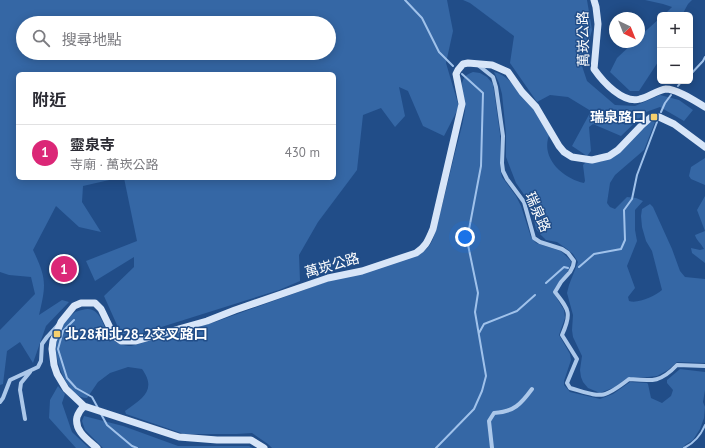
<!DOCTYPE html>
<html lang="zh-TW">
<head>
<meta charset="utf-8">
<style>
	body { margin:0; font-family:"PT Sans","Noto Sans TC",sans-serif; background:#f7f7f7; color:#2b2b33 }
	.controls { position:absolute; right:12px; top:12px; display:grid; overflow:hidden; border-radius:6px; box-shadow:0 2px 10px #0003 }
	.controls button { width:36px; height:36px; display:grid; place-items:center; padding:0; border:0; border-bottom:1px solid #e1e1e2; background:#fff; color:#2b2b33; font:20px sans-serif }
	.compass { position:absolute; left:609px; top:12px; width:36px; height:36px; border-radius:50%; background:#fff; box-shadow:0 2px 10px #0003; rotate:137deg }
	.you { position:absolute; left:465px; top:237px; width:14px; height:14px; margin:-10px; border:3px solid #fff; border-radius:50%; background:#1a73e8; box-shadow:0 0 0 6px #1a73e833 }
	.badge { display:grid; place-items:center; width:26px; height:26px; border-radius:50%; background:#db2777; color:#fff; font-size:13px; font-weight:700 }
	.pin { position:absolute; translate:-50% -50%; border:2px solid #fff; box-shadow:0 1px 4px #0006 }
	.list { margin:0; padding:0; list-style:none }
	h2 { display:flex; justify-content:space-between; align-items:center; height:52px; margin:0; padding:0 16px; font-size:17px }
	h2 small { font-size:13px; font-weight:400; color:#7c7c81 }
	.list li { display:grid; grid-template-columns:26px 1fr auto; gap:12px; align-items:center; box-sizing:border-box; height:56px; padding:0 16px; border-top:1px solid #e1e1e2 }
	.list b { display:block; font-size:15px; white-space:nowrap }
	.list p { margin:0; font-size:13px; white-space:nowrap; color:#7c7c81 }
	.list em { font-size:13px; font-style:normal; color:#7c7c81 }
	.icon { flex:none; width:22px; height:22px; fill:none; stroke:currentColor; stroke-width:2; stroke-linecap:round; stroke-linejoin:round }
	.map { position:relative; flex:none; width:705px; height:448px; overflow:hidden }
	.search { position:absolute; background:#fff; box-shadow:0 2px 10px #0003; left:16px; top:16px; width:320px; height:44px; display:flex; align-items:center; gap:10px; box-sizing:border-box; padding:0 14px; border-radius:22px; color:#7c7c81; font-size:15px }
	.panel { position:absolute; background:#fff; box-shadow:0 2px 10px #0003; left:16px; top:72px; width:320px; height:108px; border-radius:6px }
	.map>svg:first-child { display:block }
</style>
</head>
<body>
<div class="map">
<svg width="705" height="448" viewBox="0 0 705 448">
	<rect width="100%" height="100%" fill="#214d88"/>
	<path fill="#3567a5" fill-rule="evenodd" d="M 0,0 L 447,0 L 453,31 L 446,63 L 459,107 L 444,136 L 423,126 L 408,91 L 399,87 L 405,116 L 395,127 L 381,108 L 363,115 L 357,170 L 318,222 L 299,255 L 300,281 L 279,290 L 136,335 L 121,334 L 104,296 L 134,267 L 134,257 L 95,281 L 86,261 L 137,241 L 124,178 L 334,178 L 334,74 L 18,74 L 18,178 L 118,178 L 83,186 L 82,202 L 101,232 L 79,227 L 56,206 L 33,250 C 47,279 46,285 39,315 L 62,300 L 69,302 L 46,326 L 33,363 L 20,342 L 7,351 L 3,384 L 0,385 L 0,330 L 35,294 L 31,277 L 9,275 L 0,272 ZM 23,23 L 329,23 L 329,53 L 23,53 Z
		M 463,0 L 587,0 L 592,30 L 582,66 L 587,81 L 615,105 L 635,106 L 660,95 L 679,100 L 693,110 L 684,121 L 660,107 L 646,112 L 621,136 L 593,124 L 589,127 L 591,151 L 587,156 L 572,146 L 591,111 L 568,97 L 550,95 L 537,102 L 510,63 L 514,36 L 470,3 Z
		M 645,0 L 692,0 L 688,4 L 682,15 L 664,15 L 672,7 L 663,4 Z
		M 660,18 L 660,59 L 639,91 L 630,91 L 610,72 L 617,58 L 634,42 L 639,42 L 639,37 Z
		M 473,72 L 480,73 L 487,77 L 493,84 L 500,134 L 500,169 L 502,177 L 516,196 L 521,206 L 531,237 L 536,243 L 561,251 L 571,261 C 571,272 558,281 553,292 L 564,310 L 565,318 L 559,335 L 570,354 L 571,360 L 564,381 L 564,385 L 570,392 L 600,399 L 613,394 L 630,382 L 647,383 L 648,384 L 651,398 L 662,403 L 671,396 L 673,390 L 667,383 L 667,380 L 680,369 L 705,372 L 705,390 L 703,402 L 705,407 L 704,418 L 700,429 L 693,440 L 685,445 L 683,448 L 272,448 L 268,444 L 252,433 L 237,434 L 184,434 L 126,414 L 125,411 C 143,398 157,390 142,369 L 128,367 L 110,373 L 98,382 L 87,398 C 69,398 55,363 56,347 C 56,334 63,321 74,313 C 76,311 79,311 82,310 C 102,304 102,329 112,339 C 118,344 124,346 131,346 L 215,322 L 329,281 L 420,254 C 426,250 430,246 433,239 C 440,215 446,190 452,165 C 456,147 462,129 465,111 C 467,95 453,79 473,72 Z
		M 494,72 C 513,75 540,118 550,133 C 539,157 562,178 584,183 L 585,181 L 583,165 L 586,162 L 600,162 L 610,158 L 651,120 L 655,122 L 644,150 L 615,175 L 610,183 L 607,203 L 610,207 L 615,209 L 627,197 L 636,198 L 643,201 L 635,210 L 635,230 L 637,241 L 627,266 L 635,288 L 628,297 L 629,301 C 638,304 655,296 662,290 L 652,251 L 646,241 L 642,227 L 641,216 L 642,209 L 650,204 L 653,207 L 672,249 L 680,271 L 685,277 L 705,279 L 705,363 L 677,362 L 668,370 L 657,376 L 648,377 L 627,378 L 615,387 L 600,393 L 588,388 L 583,382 L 581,377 L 580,370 L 582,356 L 573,337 L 572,330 L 573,315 L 567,293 L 569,285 L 578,262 L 573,254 L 567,249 L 557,242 L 546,240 L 540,234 L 536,229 L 530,203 L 516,183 L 506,157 L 506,134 L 502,94 L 499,83 Z
		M 705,158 L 705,185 L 691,179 L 689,176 L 691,167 Z
		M 705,196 L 705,263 L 692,253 L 691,248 L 700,250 L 704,249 C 701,243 696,240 695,235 L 705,231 L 697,210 Z
		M 58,386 L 65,394 L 62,403 L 72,432 L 89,448 L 76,448 L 49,418 L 50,400 Z
		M 84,416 L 123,426 L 178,446 L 249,446 L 253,448 L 103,448 L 85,430 L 82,421 Z"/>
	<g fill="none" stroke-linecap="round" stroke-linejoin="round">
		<path stroke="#a0c2eb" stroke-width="2" d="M 405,0 L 422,18 L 439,52 L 453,66
			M 690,75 L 703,61 L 705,57
			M 678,86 L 682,81
			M 661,112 L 665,103 L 671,95
			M 579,267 L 594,254 L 621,249 L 625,240 L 624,210 L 632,199 L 637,175 L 657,122
			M 546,283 L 564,267 L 568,268
			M 74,320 L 63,331 L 58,349 L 67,378 L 76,388 L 92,397 L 98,408
			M 479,333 L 484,324 L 517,311 L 535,295
			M 101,414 L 107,425 L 132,446 L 137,448
			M 436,448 L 474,409 L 482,391 L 486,376 L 475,312 L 478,293 L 467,240 L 481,166 L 483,93 L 462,74
			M 684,448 C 694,443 701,435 705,425"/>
		<path stroke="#acc8ea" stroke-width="4" d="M 478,65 L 493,77 L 496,87 L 503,136 L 502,163 L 503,171 L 507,179 L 524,202 L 534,238 L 540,242 L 562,249 L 568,253 L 574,261 L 573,266 L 570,272 L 561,282 L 555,292 C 569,310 572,313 562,335 L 577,359 L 567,383 L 570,388 C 602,397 602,400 629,379 C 652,381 660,383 677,365 L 705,366
			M 0,402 L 3,398 L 10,380 L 38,367 L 41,361 L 42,344 L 47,337 L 58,325
			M 25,419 L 20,390 L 21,383 L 30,372
			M 492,448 L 489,421 L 494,413 C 514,412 521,404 532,389"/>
		<path stroke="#d7e5f8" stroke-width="7" d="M 594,0 L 596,7 L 598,24 L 594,69 C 603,82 623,104 640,99 C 648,97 658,90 666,89 C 677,89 695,101 705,107
			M 84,406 C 81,409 78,414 77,417 C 74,431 88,440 97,448
			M 264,448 L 251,440 L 217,440 L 179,437 L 84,406 L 66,389 L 57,374 L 54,365 L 52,349 L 53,341 L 61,322 L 74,306 L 81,303 L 95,303 L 101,309 L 114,336 L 121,341 L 136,341 L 207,321 L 235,310 L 328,278 L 362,271 L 416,253 C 426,247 428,240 433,229 L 462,104 L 456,74 L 458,70 L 463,64 L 468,63 L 492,65 L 508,72 L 522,92 L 536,107 L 559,146 L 564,152 L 572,157 L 592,160 L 609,156 L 618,150 L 641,126 L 650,118 L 655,117 L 659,117 L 674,124 L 705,147"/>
	</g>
	<g fill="#f6d06e" stroke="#214d88" stroke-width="1.5">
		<rect x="650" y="113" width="8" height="8" rx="2"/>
		<rect x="53" y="330" width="8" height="8" rx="2"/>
	</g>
	<g text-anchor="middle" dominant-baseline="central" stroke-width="3" stroke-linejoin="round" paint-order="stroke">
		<g font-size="14" fill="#fff" stroke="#214d88">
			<text transform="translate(583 39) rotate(-91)">萬崁公路</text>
			<text transform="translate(538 212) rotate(66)">瑞泉路</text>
			<text transform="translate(332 265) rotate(-16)">萬崁公路</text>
		</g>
		<g font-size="14" font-weight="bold" fill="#fff" stroke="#214d88" text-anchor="end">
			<text x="646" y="117">瑞泉路口</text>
			<text x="65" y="334" text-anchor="start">北28和北28-2交叉路口</text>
		</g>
	</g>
</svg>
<div class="controls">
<button>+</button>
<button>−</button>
</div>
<svg class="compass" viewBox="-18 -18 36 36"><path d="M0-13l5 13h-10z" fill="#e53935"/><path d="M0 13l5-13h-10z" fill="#7c7c81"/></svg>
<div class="you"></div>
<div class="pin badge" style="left:64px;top:269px">1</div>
<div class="search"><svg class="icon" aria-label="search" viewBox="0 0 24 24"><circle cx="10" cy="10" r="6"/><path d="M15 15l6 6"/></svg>搜尋地點</div>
<section class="panel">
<h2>附近<small></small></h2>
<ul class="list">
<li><span class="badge">1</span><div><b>靈泉寺</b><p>寺廟 · 萬崁公路</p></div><em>430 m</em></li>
</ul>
</section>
</div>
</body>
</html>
